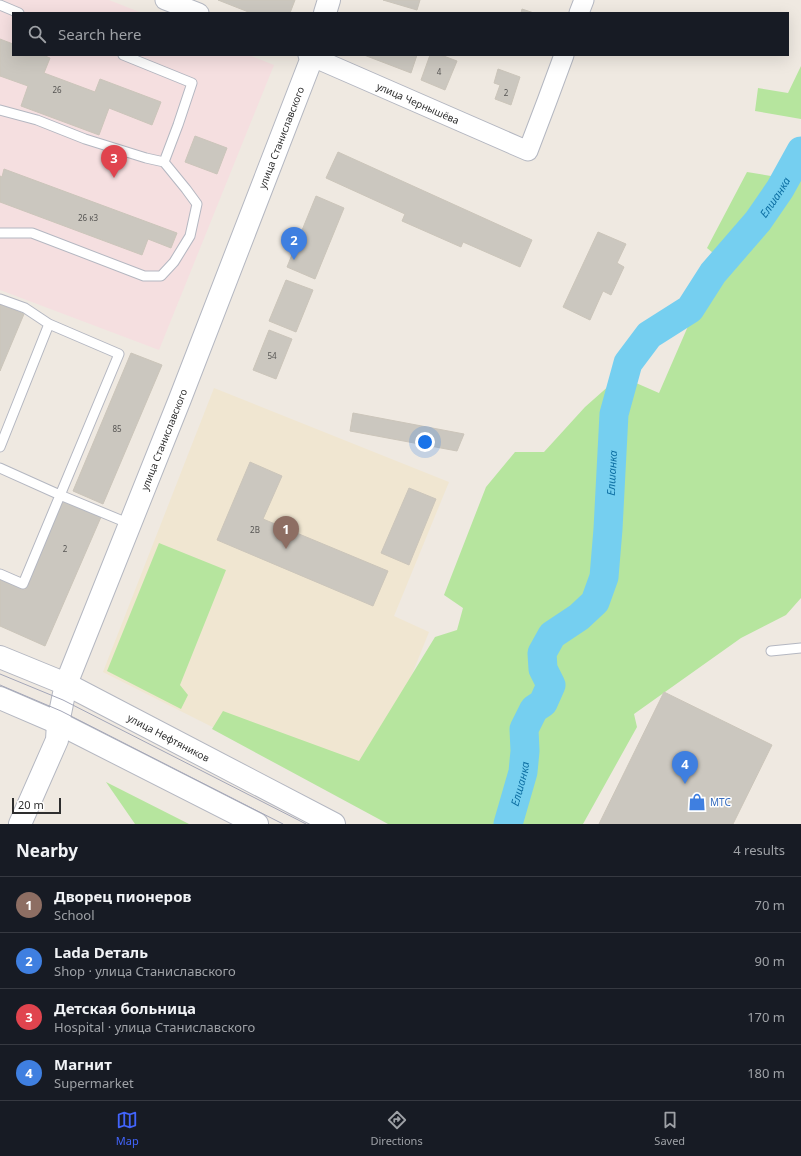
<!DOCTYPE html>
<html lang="en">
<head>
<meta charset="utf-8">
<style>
	body { margin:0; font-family:"Noto Sans",sans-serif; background:#242831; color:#f1f3f6 }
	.scale { position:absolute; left:12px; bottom:10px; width:49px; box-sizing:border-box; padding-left:4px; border:2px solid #2e2e2e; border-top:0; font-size:11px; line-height:14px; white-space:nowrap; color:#2e2e2e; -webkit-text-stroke:3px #fff; paint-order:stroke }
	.you { position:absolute; left:425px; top:442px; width:14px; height:14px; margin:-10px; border:3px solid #fff; border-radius:50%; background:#1a73e8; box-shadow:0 0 0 6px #1a73e833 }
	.badge { display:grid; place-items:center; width:26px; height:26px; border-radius:50%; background:#4264fb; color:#fff; font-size:13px; font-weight:700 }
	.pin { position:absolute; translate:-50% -33px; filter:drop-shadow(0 1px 2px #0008) }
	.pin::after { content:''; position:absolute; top:21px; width:14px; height:12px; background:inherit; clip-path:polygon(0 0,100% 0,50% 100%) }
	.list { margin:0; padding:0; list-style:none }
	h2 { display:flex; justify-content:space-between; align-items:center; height:52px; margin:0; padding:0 16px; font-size:17px }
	h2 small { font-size:13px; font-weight:400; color:#9ea1a6 }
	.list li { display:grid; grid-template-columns:26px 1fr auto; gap:12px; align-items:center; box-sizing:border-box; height:56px; padding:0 16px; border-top:1px solid #363941 }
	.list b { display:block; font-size:15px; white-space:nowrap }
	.list p { margin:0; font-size:13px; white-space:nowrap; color:#9ea1a6 }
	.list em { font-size:13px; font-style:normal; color:#9ea1a6 }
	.icon { flex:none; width:22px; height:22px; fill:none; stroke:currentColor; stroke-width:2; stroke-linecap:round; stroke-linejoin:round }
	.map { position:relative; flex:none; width:801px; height:824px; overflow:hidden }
	.search { position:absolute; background:#171b24; box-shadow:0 4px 16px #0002; left:12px; right:12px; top:12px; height:44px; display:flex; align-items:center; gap:10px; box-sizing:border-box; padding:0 14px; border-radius:0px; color:#9ea1a6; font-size:15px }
	.sheet { height:276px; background:#171b24 }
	nav { display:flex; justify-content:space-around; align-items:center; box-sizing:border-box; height:56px; border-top:1px solid #363941; background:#171b24; font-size:11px; color:#9ea1a6 }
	nav a { display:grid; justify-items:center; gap:2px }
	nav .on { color:#4264fb }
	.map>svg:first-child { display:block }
</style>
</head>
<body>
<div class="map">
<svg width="801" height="824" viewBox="0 0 801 824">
	<rect width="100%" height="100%" fill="#efe9e1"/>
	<path fill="#f0e6d1" d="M 214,388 L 449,482 L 394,616 L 429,632 L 361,802 L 103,672 Z"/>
	<path fill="#f5dfe0" d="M 0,0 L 109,0 L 142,13 L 13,13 L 13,55 L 249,55 L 274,65 L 159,350 L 0,290 Z"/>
	<path fill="#b6e59e" d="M 801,66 L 801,119 L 755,111 L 758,88 L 788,93 Z
		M 747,172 L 801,181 L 801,598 L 786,615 L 741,638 L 634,714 L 637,727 L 583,824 L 388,824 L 212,729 L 223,711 L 359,761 L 435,637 L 457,630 L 463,608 L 444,595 L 486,487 L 515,452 L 544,452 L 585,407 L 620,376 L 659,393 L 718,257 L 707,248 Z
		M 159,543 L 226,570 L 180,685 L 188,695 L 181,709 L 107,671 Z
		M 106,782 L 189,824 L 135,824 Z"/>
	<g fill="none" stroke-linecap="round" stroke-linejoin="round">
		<path stroke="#75cff0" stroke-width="29" id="s1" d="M 508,824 L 523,772 L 525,751 L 524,729 L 534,709 L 543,703 L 551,685 L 543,669 L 542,653 L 552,635 L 579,617 L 595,602 L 604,577 L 608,529 L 614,414 L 628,363 L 649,335 L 690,309 L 713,273 L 758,221 L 780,189 L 801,151"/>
	</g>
	<path fill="#cbc7bf" stroke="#cbc5ba" d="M 218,0 L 295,0 L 290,13 L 251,13 Z
		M 383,0 L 420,0 L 417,10 Z
		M 522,9 L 534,13 L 521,13 Z
		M 0,39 L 13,44 L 13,55 L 43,55 L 50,58 L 44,73 L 95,92 L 100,79 L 161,102 L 152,125 L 109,108 L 99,135 L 21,106 L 28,86 L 0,76 Z
		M 364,55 L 417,55 L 411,73 Z
		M 430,55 L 441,55 L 457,61 L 445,90 L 421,80 Z
		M 498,69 L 520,77 L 511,105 L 495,99 L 500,85 L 494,83 Z
		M 195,136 L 227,148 L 217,174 L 185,162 Z
		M 338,152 L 532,240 L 520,267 L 463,242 L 461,247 L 402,221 L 405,214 L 326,178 Z
		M 4,169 L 177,233 L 171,248 L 148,239 L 142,255 L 0,202 L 0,176 L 2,177 Z
		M 316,196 L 344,208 L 315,279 L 287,267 Z
		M 598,232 L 626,244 L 617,263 L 624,267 L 611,295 L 603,291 L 590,320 L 563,307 Z
		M 286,280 L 313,290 L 296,332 L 269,321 Z
		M 0,304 L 24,314 L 0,371 Z
		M 269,330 L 292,339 L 276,379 L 253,370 Z
		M 131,353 L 162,365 L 103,504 L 73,491 Z
		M 353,413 L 464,434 L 457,451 L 350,431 Z
		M 250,462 L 282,476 L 263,519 L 388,571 L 373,606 L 217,540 Z
		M 409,488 L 436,499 L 409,565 L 381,553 Z
		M 63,501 L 101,517 L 45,646 L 0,626 L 0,579 L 25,590 Z
		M 664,692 L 772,745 L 733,824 L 599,824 Z"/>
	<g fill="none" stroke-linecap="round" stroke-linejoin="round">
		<g stroke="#b4b7c1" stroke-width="11">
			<path id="service" d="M 0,5 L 19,13
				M 0,110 L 37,120 L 85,139 L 146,158 L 164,162 L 178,125 L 192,83 L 123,55
				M 0,233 L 32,233 L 144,276 L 161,276 L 174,262 L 190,236 L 197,204 L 186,189 L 164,162
				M 0,299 L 25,308 L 49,324 L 119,354 L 23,584 L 0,574
				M 0,447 L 49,324
				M 0,468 L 60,495 L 130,524
				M 771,651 L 801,648"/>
		</g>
		<g stroke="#b4b7c1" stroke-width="21">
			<g id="minor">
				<path d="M 165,0 L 199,13"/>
				<path d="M 579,13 L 584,0"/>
				<path id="s2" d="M 308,55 L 528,151 L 547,101 L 564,55"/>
			</g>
		</g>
		<g stroke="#b4b7c1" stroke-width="24">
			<g id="secondary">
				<path d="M 325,13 L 329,0"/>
				<path id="s3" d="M 0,657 L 66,684 L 334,824"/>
				<path d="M 0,698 L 58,723 L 257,824"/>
				<path id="s4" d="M 20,824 L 57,740 L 58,723 L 66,684 L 180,399 L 313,55"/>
			</g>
		</g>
		<use href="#service" stroke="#fff" stroke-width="9"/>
		<use href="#minor" stroke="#fff" stroke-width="19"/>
		<use href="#secondary" stroke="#fff" stroke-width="22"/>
		<path stroke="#a3a6b8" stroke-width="1" d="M 0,674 L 63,700 L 306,824
			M 0,685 L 61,711 L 283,824"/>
	</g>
	<defs>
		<g id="shop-bare" transform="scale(1.38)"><path d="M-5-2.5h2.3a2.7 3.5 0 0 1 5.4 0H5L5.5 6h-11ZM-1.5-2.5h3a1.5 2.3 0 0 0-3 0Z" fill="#3f7fe0" stroke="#fff" stroke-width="2.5" paint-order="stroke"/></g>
	</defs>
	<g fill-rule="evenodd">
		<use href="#shop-bare" x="697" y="802"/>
	</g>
	<g text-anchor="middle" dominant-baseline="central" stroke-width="3" stroke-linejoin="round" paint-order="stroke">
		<g font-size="8" fill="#555452">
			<text x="439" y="71">4</text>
			<text x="57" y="89">26</text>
			<text x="506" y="92">2</text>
			<text x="88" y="217">26 к3</text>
			<text x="272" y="355">54</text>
			<text x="117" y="428">85</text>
			<text x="255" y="529">2В</text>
			<text x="65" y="548">2</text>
		</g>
		<g font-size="10" fill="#2e2e2e" stroke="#fff">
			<text stroke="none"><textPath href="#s2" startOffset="120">улица Чернышёва</textPath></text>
			<text stroke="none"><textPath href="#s4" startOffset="736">улица Станиславского</textPath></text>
			<text stroke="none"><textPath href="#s4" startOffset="412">улица Станиславского</textPath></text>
			<text stroke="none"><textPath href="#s3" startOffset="187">улица Нефтяников</textPath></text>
		</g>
		<g font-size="10" fill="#366cbe" stroke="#fff" text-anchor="start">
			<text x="710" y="802">МТС</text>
		</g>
		<g font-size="11" font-style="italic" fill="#0d6fa3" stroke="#fff">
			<text stroke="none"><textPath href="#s1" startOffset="726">Елшанка</textPath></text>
			<text stroke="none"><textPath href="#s1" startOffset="390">Елшанка</textPath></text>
			<text stroke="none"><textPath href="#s1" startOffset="42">Елшанка</textPath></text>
		</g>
	</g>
</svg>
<div class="scale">20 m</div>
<div class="you"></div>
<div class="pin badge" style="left:286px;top:549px;background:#8d6e63">1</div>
<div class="pin badge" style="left:294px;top:260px;background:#3f7fe0">2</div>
<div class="pin badge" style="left:114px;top:178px;background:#e0444e">3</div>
<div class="pin badge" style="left:685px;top:784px;background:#3f7fe0">4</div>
<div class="search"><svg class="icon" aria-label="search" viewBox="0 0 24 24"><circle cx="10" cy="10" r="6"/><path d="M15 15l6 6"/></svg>Search here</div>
</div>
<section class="sheet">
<h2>Nearby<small>4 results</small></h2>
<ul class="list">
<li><span class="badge" style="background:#8d6e63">1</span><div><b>Дворец пионеров</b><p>School</p></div><em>70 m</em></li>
<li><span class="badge" style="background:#3f7fe0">2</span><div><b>Lada Dеталь</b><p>Shop · улица Станиславского</p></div><em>90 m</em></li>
<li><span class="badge" style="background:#e0444e">3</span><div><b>Детская больница</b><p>Hospital · улица Станиславского</p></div><em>170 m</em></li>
<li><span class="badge" style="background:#3f7fe0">4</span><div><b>Магнит</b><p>Supermarket</p></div><em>180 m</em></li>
</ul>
</section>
<nav>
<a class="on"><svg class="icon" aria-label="map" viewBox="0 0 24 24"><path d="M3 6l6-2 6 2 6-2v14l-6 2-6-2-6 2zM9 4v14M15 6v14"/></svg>Map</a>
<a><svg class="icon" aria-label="directions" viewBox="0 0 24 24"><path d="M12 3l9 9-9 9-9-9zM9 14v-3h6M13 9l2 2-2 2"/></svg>Directions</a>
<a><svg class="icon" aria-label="saved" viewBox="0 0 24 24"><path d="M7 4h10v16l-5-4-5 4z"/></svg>Saved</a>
</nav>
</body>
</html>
